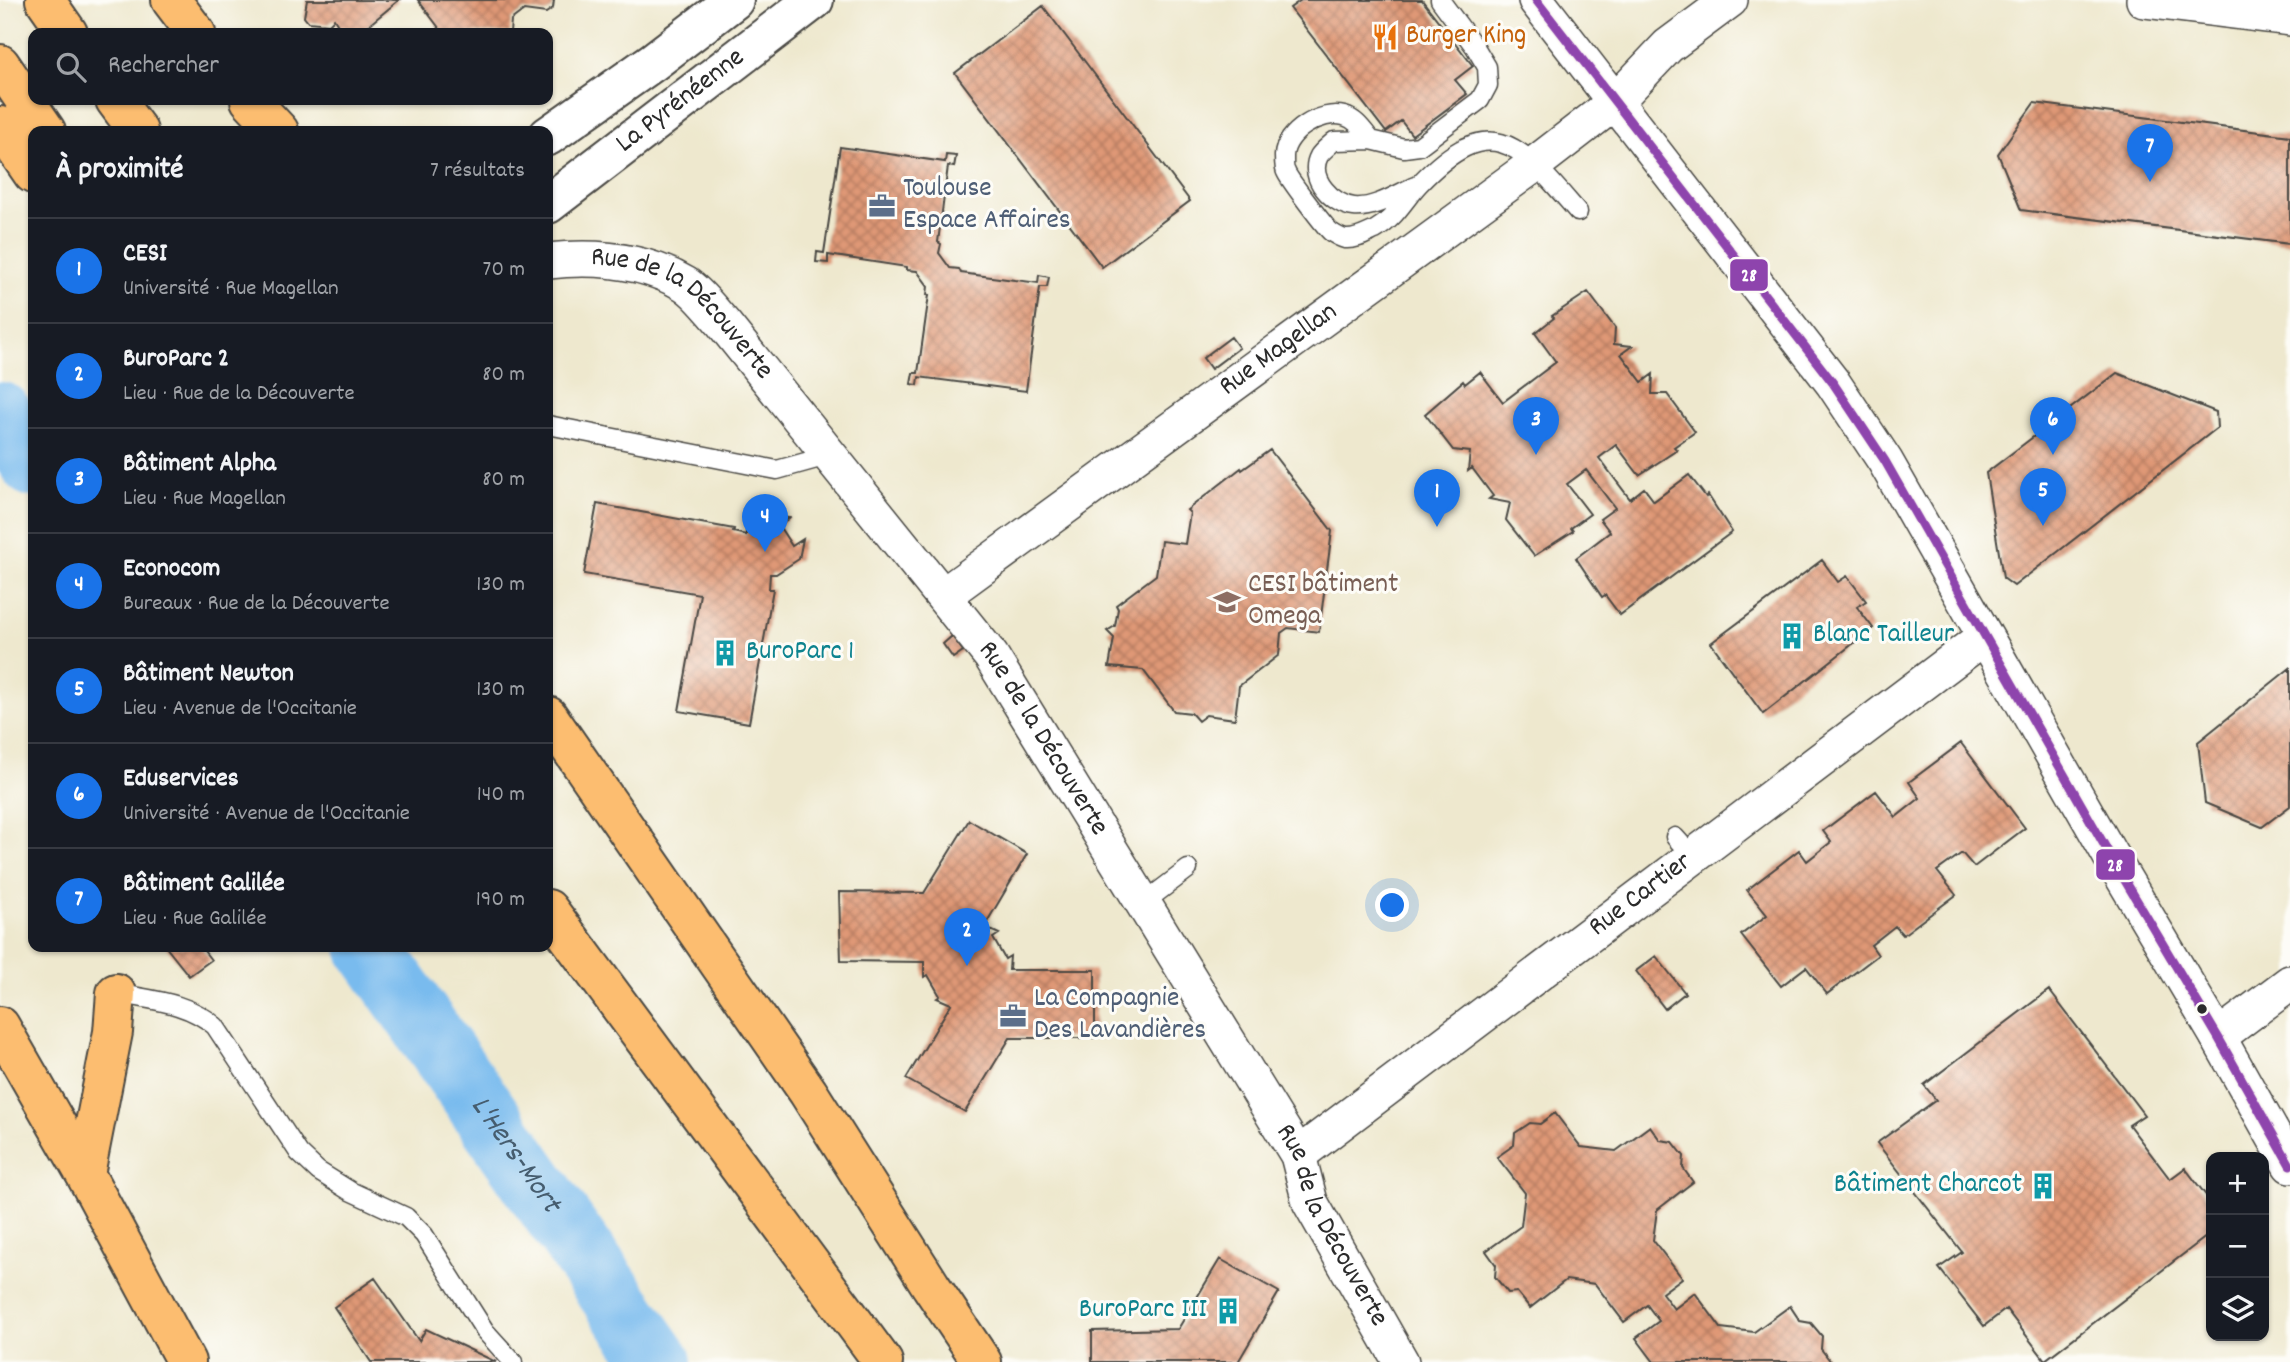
<!DOCTYPE html>
<html lang="fr">
<head>
<meta charset="utf-8">
<style>
	body { margin:0; font-family:Dekko,sans-serif; background:#20242c; color:#f1f3f6 }
	.controls { position:absolute; right:21px; bottom:21px; display:grid; overflow:hidden; border-radius:14px; box-shadow:0 2px 5px #0004 }
	.controls button { width:63px; height:63px; display:grid; place-items:center; padding:0; border:0; border-bottom:2px solid #363941; background:#171b24; color:#f1f3f6; font:35px sans-serif }
	.you { position:absolute; left:1393px; top:906px; width:24px; height:24px; margin:-18px; border:5px solid #fff; border-radius:50%; background:#1a73e8; box-shadow:0 0 0 10px #1a73e833 }
	.badge { display:grid; place-items:center; width:46px; height:46px; border-radius:50%; background:#1a73e8; color:#fff; font-size:23px; font-weight:700 }
	.pin { position:absolute; translate:-50% -58px; filter:drop-shadow(0 2px 4px #0008) }
	.pin::after { content:''; position:absolute; top:37px; width:24px; height:21px; background:inherit; clip-path:polygon(0 0,100% 0,50% 100%) }
	.list { margin:0; padding:0; list-style:none }
	h2 { display:flex; justify-content:space-between; align-items:center; height:91px; margin:0; padding:0 28px; font-size:30px }
	h2 small { font-size:23px; font-weight:400; color:#9ea1a6 }
	.list li { display:grid; grid-template-columns:46px 1fr auto; gap:21px; align-items:center; box-sizing:border-box; height:105px; padding:0 28px; border-top:2px solid #363941 }
	.list b { display:block; font-size:26px; white-space:nowrap }
	.list p { margin:0; font-size:23px; white-space:nowrap; color:#9ea1a6 }
	.list em { font-size:23px; font-style:normal; color:#9ea1a6 }
	.icon { flex:none; width:38px; height:38px; fill:none; stroke:currentColor; stroke-width:2; stroke-linecap:round; stroke-linejoin:round }
	.map { position:relative; flex:none; width:2290px; height:1362px; overflow:hidden }
	.search { position:absolute; background:#171b24; box-shadow:0 2px 5px #0004; left:28px; top:28px; width:525px; height:77px; display:flex; align-items:center; gap:18px; box-sizing:border-box; padding:0 24px; border-radius:14px; color:#9ea1a6; font-size:26px }
	.panel { position:absolute; background:#171b24; box-shadow:0 2px 5px #0004; left:28px; top:126px; width:525px; height:826px; border-radius:14px }
	.map>svg:first-child { display:block }
</style>
</head>
<body>
<div class="map">
<svg width="2290" height="1362" viewBox="0 0 2290 1362">
	<defs>
		<pattern id="building-cross-hatch" width="8" height="8" patternUnits="userSpaceOnUse" patternTransform="scale(1.75)"><rect width="8" height="8" fill="#df9876"/><path d="M0 0l8 8M0 8l8-8" fill="none" stroke="#b57c61"/></pattern>
	</defs>
	<rect width="100%" height="100%" fill="#fdfcf7"/>
	<filter id="ink" filterUnits="userSpaceOnUse"><feTurbulence type="fractalNoise" baseFrequency=".0143" numOctaves="2"/><feDisplacementMap in="SourceGraphic" scale="14" xChannelSelector="R" yChannelSelector="G"/><feConvolveMatrix kernelMatrix="1 2 1 2 8 2 1 2 1" color-interpolation-filters="sRGB"/></filter>
	<filter id="wash" filterUnits="userSpaceOnUse"><feTurbulence type="fractalNoise" baseFrequency=".00686" numOctaves="4" result="noise"/><feDisplacementMap in="SourceGraphic" scale="28" xChannelSelector="R" yChannelSelector="G"/><feGaussianBlur stdDeviation="1.57" result="paint"/><feColorMatrix in="noise" values="0 0 0 0 0 0 0 0 0 0 0 0 0 0 0 0 0 1.4 0 .05"/><feComposite in="paint" operator="in"/></filter>
	<g filter="url(#wash)">
		<rect width="100%" height="100%" fill="#eee8ce"/>
		<g fill="none" stroke-linecap="round" stroke-linejoin="round">
			<g stroke="#79bbee" stroke-width="66">
				<path d="M 0,415 L 33,464"/>
				<path id="s1" d="M 369,947 L 659,1362"/>
			</g>
		</g>
		<g id="blocks">
			<path fill="url(#building-cross-hatch)" d="M 307,0 L 399,0 L 363,30 L 339,27 L 334,19 L 329,24 L 308,22 L 304,17 Z
				M 418,0 L 554,0 L 553,8 L 546,13 L 524,10 L 511,20 L 510,33 L 443,33 Z
				M 1301,0 L 1422,0 L 1473,66 L 1455,80 L 1467,94 L 1412,135 L 1401,121 L 1386,132 L 1290,8 Z
				M 1043,6 L 1190,201 L 1102,267 L 955,73 Z
				M 2034,103 L 2290,136 L 2290,244 L 2021,210 L 1998,154 Z
				M 840,147 L 945,162 L 946,155 L 956,156 L 954,167 L 948,166 L 938,242 L 941,244 L 939,253 L 950,268 L 959,269 L 961,273 L 1038,283 L 1039,275 L 1049,277 L 1047,287 L 1040,287 L 1026,391 L 919,377 L 918,385 L 911,384 L 913,373 L 918,373 L 929,295 L 927,295 L 928,286 L 917,271 L 907,270 L 907,267 L 828,255 L 828,263 L 816,262 L 817,252 L 824,253 Z
				M 1588,292 L 1615,328 L 1614,344 L 1632,346 L 1621,354 L 1642,382 L 1653,374 L 1652,394 L 1667,394 L 1695,432 L 1674,447 L 1677,450 L 1639,475 L 1616,445 L 1599,458 L 1630,499 L 1644,488 L 1654,501 L 1689,475 L 1706,497 L 1708,495 L 1732,532 L 1620,615 L 1605,595 L 1602,597 L 1576,558 L 1610,532 L 1600,519 L 1615,508 L 1586,470 L 1567,484 L 1590,514 L 1571,528 L 1573,531 L 1534,556 L 1506,520 L 1510,503 L 1489,499 L 1493,496 L 1472,468 L 1468,471 L 1470,452 L 1453,450 L 1425,414 L 1463,381 L 1465,384 L 1480,372 L 1503,402 L 1556,362 L 1535,333 L 1554,318 L 1552,316 Z
				M 1231,337 L 1239,348 L 1211,369 L 1203,358 Z
				M 2117,373 L 2216,412 L 2217,428 L 2014,586 L 2003,578 L 1986,473 Z
				M 1270,450 L 1332,531 L 1319,632 L 1288,628 L 1281,633 L 1279,655 L 1239,686 L 1235,719 L 1206,715 L 1198,721 L 1191,713 L 1174,711 L 1143,670 L 1109,667 L 1114,638 L 1107,631 L 1115,626 L 1118,609 L 1116,605 L 1156,575 L 1161,541 L 1185,544 L 1190,513 L 1187,510 L 1241,468 L 1242,470 Z
				M 597,504 L 734,529 L 733,532 L 746,535 L 746,531 L 769,516 L 789,518 L 779,526 L 792,546 L 803,539 L 799,559 L 776,574 L 770,574 L 769,589 L 773,589 L 749,723 L 679,711 L 700,594 L 584,574 Z
				M 1822,560 L 1838,582 L 1847,576 L 1866,601 L 1857,607 L 1873,628 L 1763,714 L 1711,643 Z
				M 952,636 L 963,651 L 953,658 L 943,644 Z
				M 2290,668 L 2290,806 L 2262,827 L 2205,803 L 2198,742 Z
				M 1961,743 L 2025,828 L 1974,867 L 1962,853 L 1937,871 L 1956,895 L 1903,935 L 1895,926 L 1871,945 L 1878,955 L 1827,994 L 1806,967 L 1781,986 L 1741,935 L 1767,915 L 1747,890 L 1799,850 L 1807,861 L 1831,842 L 1823,831 L 1876,791 L 1896,817 L 1920,798 L 1909,782 Z
				M 969,820 L 1027,854 L 984,927 L 999,934 L 993,938 L 1005,959 L 1010,956 L 1009,970 L 1095,970 L 1095,1038 L 1010,1038 L 965,1112 L 906,1079 L 951,1004 L 937,998 L 940,996 L 928,975 L 924,977 L 924,962 L 841,961 L 839,892 L 924,893 Z
				M 166,947 L 201,947 L 211,960 L 189,976 Z
				M 1656,956 L 1685,993 L 1665,1009 L 1636,971 Z
				M 2049,990 L 2144,1115 L 2129,1125 L 2170,1179 L 2185,1168 L 2211,1202 L 2211,1233 L 2045,1360 L 2006,1309 L 1984,1326 L 1939,1268 L 1962,1252 L 1877,1143 L 1936,1100 L 1924,1085 Z
				M 1555,1113 L 1581,1147 L 1616,1151 L 1650,1126 L 1660,1140 L 1673,1142 L 1684,1156 L 1683,1168 L 1693,1182 L 1657,1210 L 1653,1240 L 1682,1278 L 1662,1293 L 1674,1309 L 1695,1293 L 1721,1328 L 1754,1332 L 1790,1306 L 1800,1321 L 1811,1323 L 1822,1336 L 1821,1349 L 1831,1362 L 1654,1362 L 1636,1338 L 1659,1321 L 1647,1305 L 1624,1322 L 1595,1284 L 1566,1280 L 1530,1308 L 1517,1292 L 1508,1293 L 1495,1277 L 1496,1265 L 1486,1251 L 1521,1226 L 1525,1193 L 1497,1157 L 1514,1145 L 1515,1133 L 1530,1123 L 1540,1124 Z
				M 1220,1259 L 1279,1292 L 1238,1362 L 1092,1362 L 1092,1331 L 1178,1329 Z
				M 375,1278 L 419,1341 L 426,1329 L 496,1362 L 371,1362 L 334,1307 Z"/>
		</g>
	</g>
	<g filter="url(#ink)">
		<use href="#blocks" fill-opacity="0" stroke="#484743" stroke-width="2"/>
		<g fill="none" stroke-linecap="round" stroke-linejoin="round">
			<g stroke="#484743" stroke-width="21">
				<path id="service" d="M 1371,140 C 1363,130 1356,119 1344,116 C 1321,110 1285,132 1284,156 C 1284,161 1284,169 1286,172 C 1288,178 1325,227 1331,232 C 1334,234 1341,238 1345,239 C 1356,240 1366,234 1375,230 C 1395,219 1404,200 1419,184 C 1494,106 1521,147 1578,212
					M 1415,186 C 1397,194 1374,209 1354,207 C 1333,205 1307,178 1319,156 C 1322,151 1330,145 1334,141 L 1371,140 L 1404,148 L 1419,146 L 1480,100 L 1488,85 L 1487,67 L 1475,47 L 1440,0
					M 548,425 L 777,470 L 831,455
					M 1675,837 L 1693,857
					M 1142,904 L 1188,869
					M 116,993 C 150,1000 188,1002 215,1026 L 299,1153 L 318,1171 L 350,1191 L 406,1217 L 424,1235 L 485,1331 L 513,1362"/>
			</g>
			<g stroke="#484743" stroke-width="38">
				<g id="minor">
					<path d="M 1536,0 L 1833,383 L 1885,461 L 2114,862 L 2218,1037 L 2290,1165"/>
					<path d="M 2144,0 L 2290,18"/>
					<path id="s2" d="M 548,261 C 595,256 643,259 685,284 C 699,293 712,311 723,323 L 991,656 L 1298,1155 L 1310,1202 L 1401,1362"/>
					<path id="s3" d="M 944,595 L 1535,164 L 1614,103 L 1668,46 L 1730,0"/>
					<path d="M 2218,1037 L 2290,983"/>
					<path id="s4" d="M 1298,1155 L 1984,637"/>
				</g>
			</g>
			<g stroke="#484743" stroke-width="42">
				<g id="tertiary">
					<path d="M 548,136 L 653,62 L 734,0"/>
					<path id="s5" d="M 548,204 L 814,0"/>
				</g>
			</g>
			<g stroke="#484743" stroke-width="42">
				<path id="trunk" d="M 45,0 L 68,33
					M 171,0 L 196,33
					M 0,64 L 46,131
					M 115,100 L 138,131
					M 250,100 L 279,131
					M 0,126 L 33,174
					M 548,716 L 808,1092 L 931,1286 L 982,1362
					M 548,909 L 883,1362"/>
			</g>
			<g stroke="#484743" stroke-width="42">
				<path id="motorway" d="M 0,1026 L 85,1174 L 186,1362
					M 85,1174 L 113,1032 L 116,993"/>
			</g>
			<use href="#service" stroke="#fff" stroke-width="18"/>
			<use href="#minor" stroke="#fff" stroke-width="35"/>
			<use href="#tertiary" stroke="#fff" stroke-width="38"/>
			<use href="#trunk" stroke="#fcbd6f" stroke-width="38"/>
			<use href="#motorway" stroke="#fcbd6f" stroke-width="38"/>
			<g stroke="#fdfcf7" stroke-width="14">
				<path id="bus-1" d="M 1536,0 L 1833,383 L 1885,461 L 2114,862 L 2218,1037 L 2290,1165"/>
			</g>
			<use href="#bus-1" stroke="#8e44ad" stroke-width="9"/>
		</g>
	</g>
	<defs>
		<g id="restaurant-bare" transform="scale(2.1)"><path d="M-5-6h1v4h1v-4h1v4h1v-4h1v5L-1.5 .5V6h-2V.5L-5-1ZM5-6V6H3V1.5H1.5Q1.5-4 5-6Z" fill="#e8710a" stroke="#fdfcf7" stroke-width="2.5" paint-order="stroke"/></g>
		<g id="office-bare" transform="scale(2.1)"><path d="M-6-3h4V-5.5h4V-3h4V5H-6ZM-1-4.5V-3h2v-1.5ZM-6 0V1H6V0Z" fill="#5c6f8a" stroke="#fdfcf7" stroke-width="2.5" paint-order="stroke"/></g>
		<g id="university-bare" transform="scale(2.1)"><path d="M0-5L7-2L0 1L-7-2ZM-4 1L0 2.5L4 1V4Q0 6-4 4Z" fill="#8d6e63" stroke="#fdfcf7" stroke-width="2.5" paint-order="stroke"/></g>
		<g id="building-bare" transform="scale(2.1)"><path d="M-4-6H4V6H1V3H-1V6H-4ZM-2.5-4.3h1.7v1.8h-1.7ZM.8-4.3h1.7v1.8H.8ZM-2.5-1h1.7V.8h-1.7ZM.8-1h1.7V.8H.8Z" fill="#0f9aa8" stroke="#fdfcf7" stroke-width="2.5" paint-order="stroke"/></g>
	</defs>
	<g fill-rule="evenodd">
		<use href="#restaurant-bare" x="1385" y="37"/>
		<use href="#office-bare" x="882" y="206"/>
		<use href="#university-bare" x="1227" y="602"/>
		<use href="#building-bare" x="1792" y="636"/>
		<use href="#building-bare" x="725" y="653"/>
		<use href="#office-bare" x="1013" y="1016"/>
		<use href="#building-bare" x="2043" y="1186"/>
		<use href="#building-bare" x="1228" y="1311"/>
	</g>
	<circle fill="#2b2b2b" stroke="#fdfcf7" stroke-width="2.5" cx="2202" cy="1009" r="6"/>
	<g text-anchor="middle" dominant-baseline="central" stroke-width="6" stroke-linejoin="round" paint-order="stroke">
		<g font-size="28" fill="#c56008" stroke="#fdfcf7" text-anchor="start">
			<text x="1406" y="37">Burger King</text>
		</g>
		<g font-size="28" fill="#2b2b2b" stroke="#fdfcf7">
			<text stroke="none"><textPath href="#s5" startOffset="168">La Pyrénéenne</textPath></text>
			<text stroke="none"><textPath href="#s2" startOffset="154">Rue de la Découverte</textPath></text>
			<text stroke="none"><textPath href="#s3" startOffset="415">Rue Magellan</textPath></text>
			<text stroke="none"><textPath href="#s2" startOffset="721">Rue de la Découverte</textPath></text>
			<text stroke="none"><textPath href="#s4" startOffset="430">Rue Cartier</textPath></text>
			<text stroke="none"><textPath href="#s2" startOffset="1288">Rue de la Découverte</textPath></text>
		</g>
		<g font-size="28" fill="#4e5e75" stroke="#fdfcf7" text-anchor="start">
			<text x="903" y="190">Toulouse<tspan x="903" dy="32">Espace Affaires</tspan></text>
			<text x="1034" y="1000">La Compagnie<tspan x="1034" dy="32">Des Lavandières</tspan></text>
		</g>
		<g font-size="28" fill="#785e54" stroke="#fdfcf7" text-anchor="start">
			<text x="1248" y="586">CESI bâtiment<tspan x="1248" dy="32">Omega</tspan></text>
		</g>
		<g font-size="28" fill="#0d838f" stroke="#fdfcf7" text-anchor="start">
			<text x="1813" y="636">Blanc Tailleur</text>
			<text x="746" y="653">BuroParc 1</text>
			<text x="2022" y="1186" text-anchor="end">Bâtiment Charcot</text>
			<text x="1207" y="1311" text-anchor="end">BuroParc III</text>
		</g>
		<g font-size="30" font-style="italic" fill="#465d6f" stroke="#fdfcf7">
			<text stroke="none"><textPath href="#s1" startOffset="254">L'Hers-Mort</textPath></text>
		</g>
	</g>
	<g stroke="#fdfcf7" stroke-width="2.5">
		<rect x="1729" y="258" width="40" height="34" rx="7" fill="#8e44ad"/>
		<rect x="2095" y="848" width="41" height="33" rx="7" fill="#8e44ad"/>
	</g>
	<g font-size="19" text-anchor="middle" font-weight="bold" fill="#fff">
		<text x="1749" y="281">28</text>
		<text x="2115" y="871">28</text>
	</g>
</svg>
<div class="controls">
<button>+</button>
<button>−</button>
<button><svg class="icon" aria-label="layers" viewBox="0 0 24 24"><path d="M12 4l9 5-9 5-9-5zM3 14l9 5 9-5"/></svg></button>
</div>
<div class="you"></div>
<div class="pin badge" style="left:1437px;top:527px">1</div>
<div class="pin badge" style="left:967px;top:966px">2</div>
<div class="pin badge" style="left:1536px;top:455px">3</div>
<div class="pin badge" style="left:765px;top:552px">4</div>
<div class="pin badge" style="left:2043px;top:526px">5</div>
<div class="pin badge" style="left:2053px;top:455px">6</div>
<div class="pin badge" style="left:2150px;top:182px">7</div>
<div class="search"><svg class="icon" aria-label="search" viewBox="0 0 24 24"><circle cx="10" cy="10" r="6"/><path d="M15 15l6 6"/></svg>Rechercher</div>
<section class="panel">
<h2>À proximité<small>7 résultats</small></h2>
<ul class="list">
<li><span class="badge">1</span><div><b>CESI</b><p>Université · Rue Magellan</p></div><em>70 m</em></li>
<li><span class="badge">2</span><div><b>BuroParc 2</b><p>Lieu · Rue de la Découverte</p></div><em>80 m</em></li>
<li><span class="badge">3</span><div><b>Bâtiment Alpha</b><p>Lieu · Rue Magellan</p></div><em>80 m</em></li>
<li><span class="badge">4</span><div><b>Econocom</b><p>Bureaux · Rue de la Découverte</p></div><em>130 m</em></li>
<li><span class="badge">5</span><div><b>Bâtiment Newton</b><p>Lieu · Avenue de l'Occitanie</p></div><em>130 m</em></li>
<li><span class="badge">6</span><div><b>Eduservices</b><p>Université · Avenue de l'Occitanie</p></div><em>140 m</em></li>
<li><span class="badge">7</span><div><b>Bâtiment Galilée</b><p>Lieu · Rue Galilée</p></div><em>190 m</em></li>
</ul>
</section>
</div>
</body>
</html>
